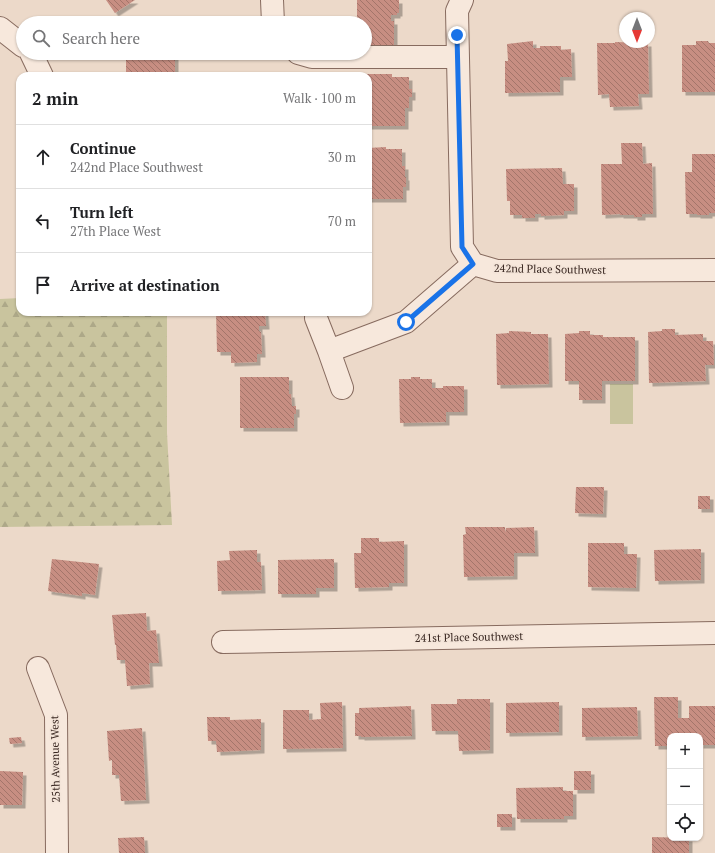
<!DOCTYPE html>
<html lang="en">
<head>
<meta charset="utf-8">
<style>
	body { margin:0; font-family:"PT Serif",serif; background:#f2f2f2; color:#202124 }
	.controls { position:absolute; right:12px; bottom:12px; display:grid; overflow:hidden; border-radius:8px; box-shadow:0 1px 3px #0004 }
	.controls button { width:36px; height:36px; display:grid; place-items:center; padding:0; border:0; border-bottom:1px solid #e0e0e0; background:#fff; color:#202124; font:20px sans-serif }
	.compass { position:absolute; left:619px; top:12px; width:36px; height:36px; border-radius:50%; background:#fff; box-shadow:0 1px 3px #0004; rotate:180deg }
	.stop { position:absolute; width:12px; height:12px; margin:-9px; border:3px solid #1a73e8; border-radius:50%; background:#fff }
	.stop.end { background:#1a73e8; border-color:#fff; box-shadow:0 1px 4px #0008 }
	.list { margin:0; padding:0; list-style:none }
	h2 { display:flex; justify-content:space-between; align-items:center; height:52px; margin:0; padding:0 16px; font-size:17px }
	h2 small { font-size:13px; font-weight:400; color:#757577 }
	.list li { display:grid; grid-template-columns:26px 1fr auto; gap:12px; align-items:center; box-sizing:border-box; height:64px; padding:0 16px; border-top:1px solid #e0e0e0 }
	.list b { display:block; font-size:15px; white-space:nowrap }
	.list p { margin:0; font-size:13px; white-space:nowrap; color:#757577 }
	.list em { font-size:13px; font-style:normal; color:#757577 }
	.icon { flex:none; width:22px; height:22px; fill:none; stroke:currentColor; stroke-width:2; stroke-linecap:round; stroke-linejoin:round }
	.map { position:relative; flex:none; width:715px; height:853px; overflow:hidden }
	.search { position:absolute; background:#fff; box-shadow:0 1px 3px #0004; left:16px; top:16px; width:356px; height:44px; display:flex; align-items:center; gap:10px; box-sizing:border-box; padding:0 14px; border-radius:22px; color:#757577; font-size:15px }
	.panel { position:absolute; background:#fff; box-shadow:0 1px 3px #0004; left:16px; top:72px; width:356px; height:244px; border-radius:12px }
	.map>svg:first-child { display:block }
</style>
</head>
<body>
<div class="map">
<svg width="715" height="853" viewBox="0 0 715 853">
	<defs>
		<pattern id="forest-firs" width="22" height="20" patternUnits="userSpaceOnUse"><rect width="22" height="20" fill="#c9c49e"/><path d="M5 1l3.5 6h-7zM16 11l3.5 6h-7z" fill="#ada888"/></pattern>
		<pattern id="building-back-hatch" width="6" height="6" patternUnits="userSpaceOnUse"><rect width="6" height="6" fill="#c78e82"/><path d="M-1 5l2 2M0 0l6 6M5-1l2 2" fill="none" stroke="#a3746a"/></pattern>
		<filter id="shadow"><feDropShadow dx="3.5" dy="3.5" stdDeviation="0" flood-color="#0004"/></filter>
	</defs>
	<rect width="100%" height="100%" fill="#ecd9c9"/>
	<path fill="url(#forest-firs)" d="M 20,298 L 20,312 L 167,312 L 167,433 L 172,525 L 0,527 L 0,299 Z"/>
	<path fill="#c9c49e" d="M 610,384 L 633,384 L 633,424 L 610,424 Z"/>
	<path fill="url(#building-back-hatch)" filter="url(#shadow)" d="M 106,0 L 135,0 L 115,13 Z
		M 357,0 L 399,0 L 399,13 L 397,13 L 397,15 L 391,15 L 391,21 L 394,21 L 394,45 L 366,45 L 365,34 L 366,23 L 357,23 Z
		M 533,41 L 533,48 L 540,48 L 540,46 L 561,46 L 561,50 L 571,49 L 572,77 L 560,77 L 560,92 L 505,93 L 505,61 L 508,61 L 507,44 Z
		M 696,41 L 708,41 L 709,43 L 715,43 L 715,92 L 682,92 L 682,45 L 696,45 Z
		M 615,42 L 648,43 L 649,94 L 638,94 L 639,106 L 610,107 L 609,94 L 598,95 L 597,43 L 615,43 Z
		M 126,53 L 175,53 L 175,72 L 158,73 L 158,76 L 126,76 Z
		M 356,74 L 392,74 L 392,77 L 409,77 L 409,89 L 412,89 L 412,97 L 409,97 L 409,108 L 405,108 L 405,126 L 368,126 L 368,76 L 356,76 Z
		M 621,143 L 642,143 L 643,164 L 652,163 L 653,214 L 642,214 L 642,217 L 634,217 L 634,215 L 620,215 L 620,214 L 602,215 L 601,164 L 622,164 Z
		M 386,147 L 386,149 L 402,149 L 402,166 L 405,166 L 405,177 L 406,177 L 406,187 L 403,187 L 403,199 L 368,199 L 368,148 Z
		M 692,154 L 715,154 L 715,213 L 709,213 L 709,215 L 697,215 L 697,214 L 686,214 L 685,172 L 692,172 Z
		M 562,168 L 563,184 L 574,184 L 574,211 L 564,211 L 564,215 L 541,216 L 541,214 L 535,214 L 535,218 L 522,218 L 522,215 L 510,215 L 510,201 L 507,201 L 506,169 Z
		M 216,312 L 265,312 L 266,326 L 259,326 L 259,331 L 261,332 L 262,354 L 257,354 L 257,362 L 231,363 L 231,352 L 217,352 Z
		M 662,329 L 675,329 L 675,335 L 703,334 L 703,341 L 713,341 L 714,365 L 705,365 L 706,381 L 649,383 L 648,332 L 662,331 Z
		M 509,331 L 531,332 L 531,334 L 548,334 L 549,384 L 497,385 L 496,334 L 509,333 Z
		M 579,331 L 590,331 L 590,335 L 603,335 L 603,337 L 635,337 L 635,381 L 602,381 L 602,400 L 579,400 L 579,381 L 565,381 L 565,334 L 579,333 Z
		M 240,377 L 289,377 L 289,394 L 291,394 L 292,406 L 296,406 L 296,414 L 294,414 L 294,428 L 240,428 Z
		M 411,377 L 420,377 L 420,379 L 432,379 L 432,388 L 443,388 L 443,386 L 464,386 L 464,412 L 446,412 L 446,422 L 400,423 L 399,379 L 411,379 Z
		M 576,487 L 604,487 L 603,514 L 575,513 Z
		M 698,496 L 710,496 L 710,509 L 698,509 Z
		M 465,527 L 505,527 L 505,533 L 506,528 L 534,527 L 535,553 L 514,553 L 514,576 L 464,577 L 463,535 L 466,534 Z
		M 361,538 L 379,538 L 379,542 L 404,541 L 404,583 L 389,583 L 389,587 L 355,588 L 354,553 L 361,553 Z
		M 588,543 L 624,543 L 624,554 L 637,554 L 636,588 L 588,587 Z
		M 701,549 L 701,580 L 655,581 L 654,550 Z
		M 257,550 L 257,562 L 261,562 L 262,590 L 218,591 L 217,561 L 230,560 L 229,551 Z
		M 52,559 L 99,564 L 95,595 L 82,593 L 82,596 L 48,591 Z
		M 334,559 L 334,588 L 316,588 L 316,594 L 278,594 L 278,560 Z
		M 146,613 L 147,631 L 156,630 L 159,663 L 149,663 L 150,684 L 127,686 L 125,660 L 117,660 L 116,645 L 115,645 L 112,615 Z
		M 654,697 L 678,697 L 678,718 L 689,718 L 689,706 L 715,706 L 715,745 L 700,745 L 700,736 L 670,736 L 670,746 L 655,746 Z
		M 457,699 L 490,699 L 490,750 L 459,751 L 458,731 L 432,731 L 431,704 L 457,704 Z
		M 342,702 L 343,748 L 283,749 L 283,710 L 309,710 L 309,720 L 321,719 L 320,703 Z
		M 559,702 L 559,732 L 506,733 L 506,703 Z
		M 411,706 L 412,736 L 361,737 L 361,736 L 355,736 L 355,713 L 359,713 L 359,708 Z
		M 637,707 L 638,736 L 582,737 L 582,708 Z
		M 207,717 L 230,717 L 230,720 L 261,719 L 261,750 L 217,752 L 216,741 L 208,741 Z
		M 142,728 L 146,800 L 121,801 L 119,775 L 112,775 L 112,760 L 109,761 L 107,731 Z
		M 21,737 L 22,743 L 10,744 L 9,738 Z
		M 0,771 L 23,772 L 22,805 L 0,805 Z
		M 574,771 L 591,771 L 591,790 L 574,790 Z
		M 563,787 L 563,791 L 573,791 L 573,816 L 564,816 L 564,819 L 517,819 L 516,788 Z
		M 497,814 L 512,814 L 512,827 L 497,827 Z
		M 144,837 L 145,853 L 119,853 L 118,838 Z
		M 652,837 L 689,838 L 689,853 L 652,853 Z"/>
	<g fill="none" stroke-linecap="round" stroke-linejoin="round">
		<g stroke="#876b5f" stroke-width="24">
			<path id="minor" d="M 272,0 L 273,23
				M 462,0 L 457,11 L 462,247 L 473,264
				M 0,28 L 23,46
				M 31,53 L 42,76
				M 298,53 L 312,57 L 457,57
				M 473,264 L 497,271 L 715,270
				M 316,318 L 329,351 L 406,322 L 473,264
				M 329,351 L 342,388
				M 223,642 L 715,633
				M 38,668 L 56,715 L 57,853"/>
		</g>
		<use href="#minor" stroke="#f7e8dc" stroke-width="22"/>
	</g>
	<g fill="none" stroke-linecap="round" stroke-linejoin="round">
		<path stroke="#1a73e8" stroke-width="5" d="M 406,322 L 473,264 L 462,247 L 457,35"/>
	</g>
	<g text-anchor="middle" dominant-baseline="central" stroke-width="3.5" stroke-linejoin="round" paint-order="stroke">
		<g font-size="11" fill="#392721" stroke="#f4e5d9">
			<text transform="translate(550 269) rotate(1)">242nd Place Southwest</text>
			<text transform="translate(469 637) rotate(-1)">241st Place Southwest</text>
			<text transform="translate(55 759) rotate(-91)">25th Avenue West</text>
		</g>
	</g>
</svg>
<div class="controls">
<button>+</button>
<button>−</button>
<button><svg class="icon" aria-label="locate" viewBox="0 0 24 24"><circle cx="12" cy="12" r="6"/><path d="M12 2v4M12 18v4M2 12h4M18 12h4"/></svg></button>
</div>
<svg class="compass" viewBox="-18 -18 36 36"><path d="M0-13l5 13h-10z" fill="#e53935"/><path d="M0 13l5-13h-10z" fill="#757577"/></svg>
<div class="stop" style="left:406px;top:322px"></div>
<div class="stop end" style="left:457px;top:35px"></div>
<div class="search"><svg class="icon" aria-label="search" viewBox="0 0 24 24"><circle cx="10" cy="10" r="6"/><path d="M15 15l6 6"/></svg>Search here</div>
<section class="panel">
<h2>2 min<small>Walk · 100 m</small></h2>
<ul class="list">
<li><svg class="icon" aria-label="ahead" viewBox="0 0 24 24"><path d="M12 20V5M6 11l6-6 6 6"/></svg><div><b>Continue</b><p>242nd Place Southwest</p></div><em>30 m</em></li>
<li><svg class="icon" aria-label="left" viewBox="0 0 24 24"><path d="M17 20v-9H6M10 6l-5 5 5 5"/></svg><div><b>Turn left</b><p>27th Place West</p></div><em>70 m</em></li>
<li><svg class="icon" aria-label="arrive" viewBox="0 0 24 24"><path d="M6 21V4h12l-3 4 3 4H6"/></svg><div><b>Arrive at destination</b></div></li>
</ul>
</section>
</div>
</body>
</html>
